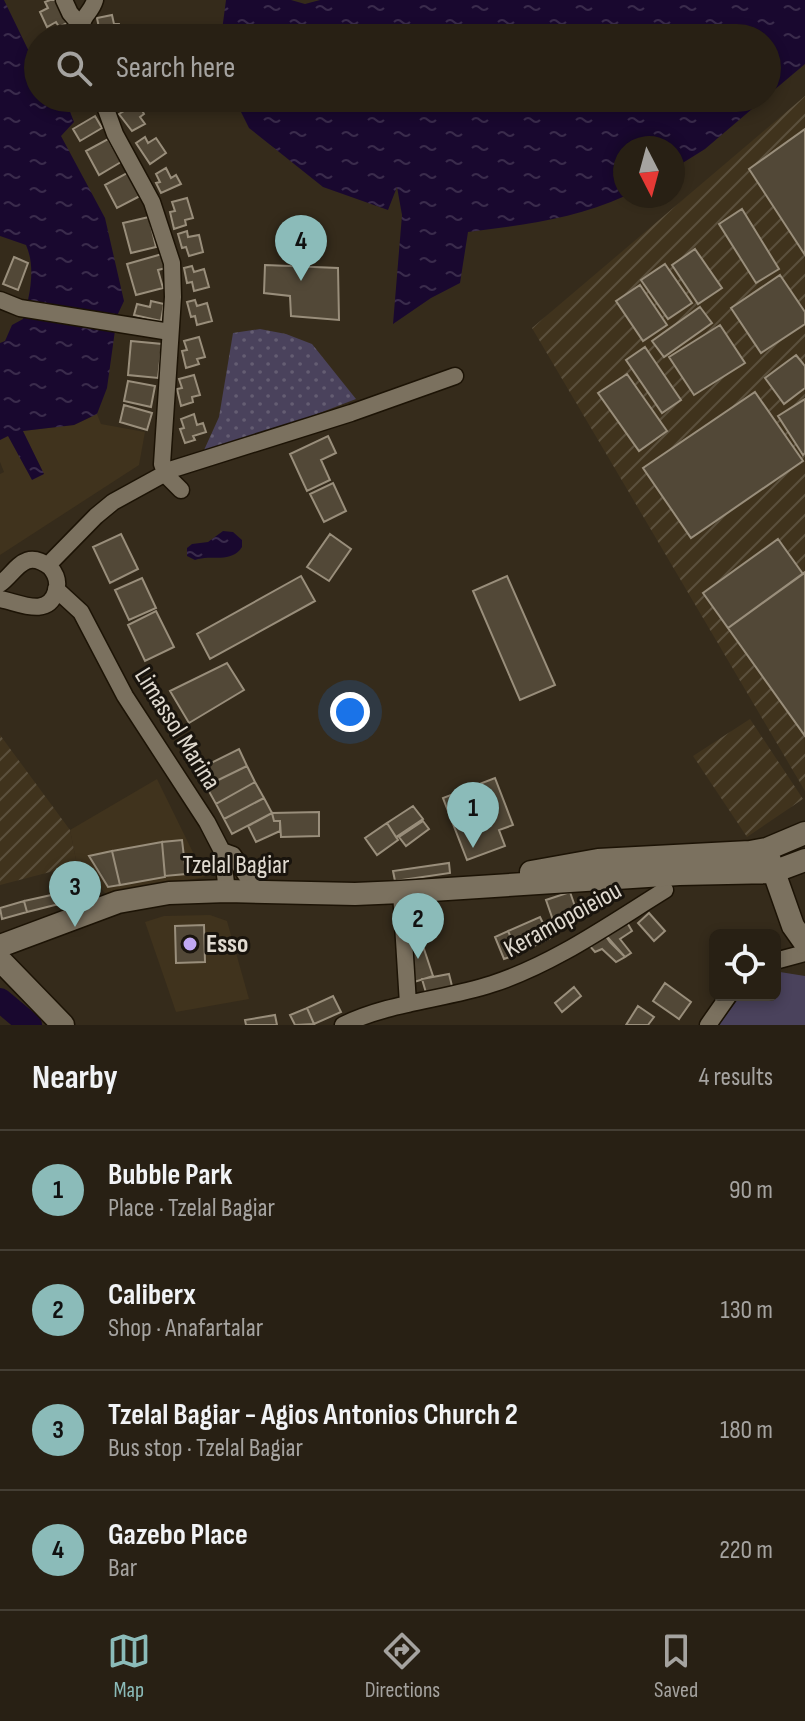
<!DOCTYPE html>
<html lang="en">
<head>
<meta charset="utf-8">
<style>
	body { margin:0; font-family:"Sofia Sans Condensed",sans-serif; background:#30281d; color:#f1f3f6 }
	.controls { position:absolute; right:24px; bottom:24px; display:grid; overflow:hidden; border-radius:12px; box-shadow:0 4px 12px #0003 }
	.controls button { width:72px; height:72px; display:grid; place-items:center; padding:0; border:0; border-bottom:2px solid #443e34; background:#282014; color:#f1f3f6; font:40px sans-serif }
	.compass { position:absolute; left:613px; top:136px; width:72px; height:72px; border-radius:50%; background:#282014; box-shadow:0 4px 12px #0003; rotate:174deg }
	.you { position:absolute; left:350px; top:712px; width:28px; height:28px; margin:-20px; border:6px solid #fff; border-radius:50%; background:#1a73e8; box-shadow:0 0 0 12px #1a73e833 }
	.badge { display:grid; place-items:center; width:52px; height:52px; border-radius:50%; background:#8bbbb9; color:#111; font-size:26px; font-weight:700 }
	.pin { position:absolute; translate:-50% -66px; filter:drop-shadow(0 2px 4px #0008) }
	.pin::after { content:''; position:absolute; top:42px; width:28px; height:24px; background:inherit; clip-path:polygon(0 0,100% 0,50% 100%) }
	.list { margin:0; padding:0; list-style:none }
	h2 { display:flex; justify-content:space-between; align-items:center; height:104px; margin:0; padding:0 32px; font-size:34px }
	h2 small { font-size:26px; font-weight:400; color:#a5a3a0 }
	.list li { display:grid; grid-template-columns:52px 1fr auto; gap:24px; align-items:center; box-sizing:border-box; height:120px; padding:0 32px; border-top:2px solid #443e34 }
	.list b { display:block; font-size:30px; white-space:nowrap }
	.list p { margin:0; font-size:26px; white-space:nowrap; color:#a5a3a0 }
	.list em { font-size:26px; font-style:normal; color:#a5a3a0 }
	.icon { flex:none; width:44px; height:44px; fill:none; stroke:currentColor; stroke-width:2; stroke-linecap:round; stroke-linejoin:round }
	.map { position:relative; flex:none; width:805px; height:1025px; overflow:hidden }
	.search { position:absolute; background:#282014; box-shadow:0 4px 12px #0003; left:24px; right:24px; top:24px; height:88px; display:flex; align-items:center; gap:20px; box-sizing:border-box; padding:0 28px; border-radius:44px; color:#a5a3a0; font-size:30px }
	.sheet { height:584px; background:#282014 }
	nav { display:flex; justify-content:space-around; align-items:center; box-sizing:border-box; height:112px; border-top:2px solid #443e34; background:#282014; font-size:22px; color:#a5a3a0 }
	nav a { display:grid; justify-items:center; gap:4px }
	nav .on { color:#8bbbb9 }
	.map>svg:first-child { display:block }
</style>
</head>
<body>
<div class="map">
<svg width="805" height="1025" viewBox="0 0 805 1025">
	<defs>
		<pattern id="industrial-furrows" width="10" height="10" patternUnits="userSpaceOnUse" patternTransform="scale(2)"><rect width="10" height="10" fill="#40331d"/><path d="M-1 1l2-2M0 10L10 0M9 11l2-2" fill="none" stroke="#5b503d"/></pattern>
		<pattern id="grass-dots" width="8" height="8" patternUnits="userSpaceOnUse" patternTransform="scale(2)"><rect width="8" height="8" fill="#4a425c"/><path d="M2 2h.1M6 6h.1" fill="none" stroke="#645d72" stroke-width="1.8" stroke-linecap="round"/></pattern>
		<pattern id="water-ripples" width="26" height="14" patternUnits="userSpaceOnUse" patternTransform="scale(2)"><rect width="26" height="14" fill="#19082f"/><path d="M2 4q2-2 4 0t4 0M15 11q2-2 4 0t4 0" fill="none" stroke="#3a2b4c"/></pattern>
	</defs>
	<rect width="100%" height="100%" fill="#352b1b"/>
	<path fill="#40331d" d="M 97,414 L 101,424 L 145,432 L 139,465 L 0,555 L 0,474 L 4,472 L 0,462 L 0,440 L 8,436 L 44,474 L 22,431 L 74,425 Z
		M 157,779 L 205,877 L 107,895 L 77,865 L 70,830 Z
		M 210,915 L 227,921 L 249,999 L 176,1012 L 145,922 L 164,916 Z"/>
	<path fill="url(#industrial-furrows)" d="M 805,96 L 805,791 L 532,328 Z
		M 750,719 L 803,799 L 747,837 L 693,756 Z
		M 0,735 L 70,830 L 77,865 L 0,885 Z"/>
	<path fill="url(#grass-dots)" d="M 260,329 L 286,334 L 312,344 L 356,399 L 200,459 L 219,417 L 233,333 Z"/>
	<path fill="#4a425c" d="M 780,972 L 805,976 L 805,1025 L 719,1025 L 741,995 L 775,995 L 775,973 Z"/>
	<path fill="url(#water-ripples)" d="M 0,0 L 4,0 L 38,70 L 38,98 L 52,98 L 56,107 L 69,109 L 74,122 L 61,136 L 105,218 L 124,301 L 117,316 L 107,388 L 97,414 L 74,425 L 23,431 L 44,474 L 32,480 L 8,436 L 0,440 L 0,343 L 5,341 L 12,325 L 23,319 C 30,296 36,267 26,245 L 0,236 Z
		M 226,0 L 291,0 L 305,4 L 320,0 L 805,0 L 805,64 L 767,96 L 767,38 L 221,38 Z
		M 234,98 L 765,98 L 705,149 L 673,169 L 673,148 L 625,148 L 625,196 C 575,219 523,225 468,232 L 460,283 L 431,298 L 393,324 L 402,215 L 397,187 L 388,210 L 323,187 L 249,128 Z
		M 223,531 L 233,532 L 242,540 L 242,547 C 231,564 212,554 195,560 L 187,556 L 187,548 L 192,544 L 208,542 Z"/>
	<g fill="none" stroke-linecap="round" stroke-linejoin="round">
		<path stroke="#19082f" stroke-width="24" d="M 0,1000 L 30,1025"/>
	</g>
	<path fill="#524837" stroke="#998e7b" stroke-width="2" d="M 50,0 L 57,0 L 69,22 L 59,27 L 56,22 L 47,27 L 40,12 L 48,8 L 45,2 Z
		M 112,15 L 114,24 L 119,24 L 121,33 L 101,38 L 97,18 Z
		M 138,103 L 144,114 L 140,117 L 145,124 L 132,131 L 119,114 Z
		M 95,116 L 102,128 L 80,141 L 73,129 Z
		M 805,129 L 805,255 L 749,169 Z
		M 145,137 L 148,143 L 156,138 L 166,153 L 150,164 L 136,143 Z
		M 108,139 L 121,162 L 99,175 L 86,151 Z
		M 166,168 L 171,178 L 176,175 L 181,184 L 161,193 L 156,183 L 160,182 L 156,174 Z
		M 127,173 L 140,196 L 117,208 L 105,185 Z
		M 187,198 L 193,218 L 185,220 L 186,225 L 174,229 L 170,212 L 175,211 L 172,202 Z
		M 742,209 L 779,269 L 756,283 L 719,224 Z
		M 149,217 L 156,247 L 131,253 L 123,223 Z
		M 187,231 L 188,237 L 199,235 L 203,252 L 189,256 L 186,247 L 182,248 L 178,234 Z
		M 695,249 L 722,288 L 698,304 L 672,265 Z
		M 162,254 L 166,268 L 158,270 L 163,288 L 136,295 L 127,264 Z
		M 14,257 L 28,263 L 18,290 L 3,284 Z
		M 665,264 L 692,303 L 668,319 L 641,280 Z
		M 265,265 L 338,268 L 339,320 L 291,316 L 290,296 L 264,293 Z
		M 192,266 L 194,272 L 204,269 L 209,287 L 194,291 L 192,282 L 187,283 L 184,268 Z
		M 780,275 L 805,312 L 805,324 L 761,353 L 731,308 Z
		M 640,285 L 667,325 L 643,341 L 616,301 Z
		M 195,300 L 197,306 L 207,303 L 212,321 L 197,325 L 195,316 L 191,317 L 187,302 Z
		M 151,301 L 164,304 L 161,321 L 134,315 L 137,304 L 150,307 Z
		M 700,307 L 712,323 L 664,357 L 652,341 Z
		M 720,325 L 745,363 L 694,395 L 669,357 Z
		M 199,337 L 205,357 L 197,359 L 199,364 L 186,368 L 182,351 L 187,350 L 184,341 Z
		M 131,341 L 162,344 L 158,378 L 128,375 Z
		M 645,347 L 681,400 L 662,413 L 626,360 Z
		M 796,355 L 805,366 L 805,388 L 784,404 L 765,378 Z
		M 627,374 L 667,431 L 639,451 L 598,393 Z
		M 194,375 L 200,395 L 192,397 L 193,402 L 181,406 L 177,389 L 182,388 L 179,379 Z
		M 128,381 L 155,386 L 151,407 L 124,401 Z
		M 755,392 L 803,461 L 691,538 L 643,468 Z
		M 805,399 L 805,453 L 803,455 L 778,416 Z
		M 124,405 L 152,413 L 147,430 L 120,422 Z
		M 194,414 L 197,425 L 203,423 L 206,432 L 193,436 L 195,440 L 185,443 L 180,429 L 184,428 L 181,419 Z
		M 328,436 L 336,453 L 321,460 L 330,480 L 307,491 L 290,454 Z
		M 333,483 L 346,511 L 324,522 L 310,494 Z
		M 121,534 L 138,569 L 110,583 L 93,547 Z
		M 330,534 L 351,549 L 329,581 L 307,567 Z
		M 778,539 L 803,574 L 728,628 L 703,593 Z
		M 805,572 L 805,736 L 728,628 Z
		M 301,576 L 315,601 L 210,659 L 197,634 Z
		M 507,576 L 555,685 L 520,700 L 473,591 Z
		M 142,578 L 156,608 L 129,620 L 115,590 Z
		M 156,611 L 174,647 L 145,661 L 128,625 Z
		M 227,663 L 244,690 L 189,723 L 170,691 Z
		M 239,749 L 247,766 L 206,786 L 197,770 Z
		M 247,766 L 255,782 L 216,804 L 206,786 Z
		M 495,778 L 513,825 L 499,830 L 505,846 L 467,860 L 443,798 Z
		M 255,782 L 264,798 L 224,819 L 216,804 Z
		M 264,798 L 272,813 L 232,834 L 224,819 Z
		M 413,806 L 423,819 L 396,837 L 387,823 Z
		M 319,812 L 319,836 L 281,837 L 280,821 L 274,821 L 272,813 Z
		M 272,813 L 274,821 L 280,821 L 280,831 L 256,842 L 248,826 Z
		M 423,821 L 429,829 L 406,846 L 399,837 Z
		M 387,823 L 398,840 L 377,855 L 365,838 Z
		M 182,840 L 186,874 L 165,876 L 162,842 Z
		M 162,842 L 165,877 L 120,885 L 112,851 Z
		M 112,851 L 120,885 L 108,887 L 89,856 Z
		M 449,863 L 450,873 L 395,881 L 393,871 Z
		M 65,892 L 67,902 L 27,912 L 24,901 Z
		M 570,892 L 578,915 L 554,923 L 546,900 Z
		M 24,901 L 27,912 L 2,919 L 0,908 Z
		M 649,913 L 665,931 L 654,941 L 638,923 Z
		M 540,917 L 550,938 L 518,954 L 508,931 Z
		M 625,919 L 632,931 L 620,939 L 631,953 L 625,957 L 603,932 Z
		M 204,925 L 205,962 L 176,963 L 175,926 Z
		M 508,931 L 518,954 L 504,959 L 495,937 Z
		M 603,932 L 610,942 L 625,957 L 616,962 L 602,949 L 595,952 L 588,944 Z
		M 424,949 L 433,976 L 411,983 L 407,954 Z
		M 449,974 L 453,990 L 427,996 L 422,979 Z
		M 665,983 L 691,1002 L 679,1019 L 653,1001 Z
		M 574,987 L 581,996 L 562,1012 L 555,1003 Z
		M 333,996 L 341,1012 L 314,1024 L 307,1008 Z
		M 638,1006 L 654,1017 L 648,1025 L 626,1025 Z
		M 307,1008 L 314,1024 L 295,1025 L 290,1015 Z
		M 275,1015 L 277,1025 L 246,1025 L 245,1020 Z"/>
	<g fill="none" stroke-linecap="round" stroke-linejoin="round">
		<g stroke="#1c1305" stroke-width="19">
			<path id="street" d="M 64,0 L 70,13 L 82,27
				M 85,38 C 77,15 90,17 95,0
				M 102,98 L 115,134 L 152,202 L 172,263 L 173,297 L 162,464 L 166,475 L 181,490
				M 0,300 L 20,308 L 170,332
				M 48,565 L 96,516 L 113,502 L 173,469 L 351,413 L 455,376
				M 0,584 C 17,571 24,548 50,567 C 56,574 59,582 56,591 C 48,619 18,602 0,599
				M 56,589 L 81,612 L 125,696 L 207,822 L 222,851 L 227,891
				M 222,851 L 233,855 L 257,892
				M 401,892 L 408,1004
				M 775,961 L 805,953
				M 343,1025 C 390,1002 443,1000 492,984 C 554,964 610,924 665,890
				M 708,1025 L 729,995"/>
		</g>
		<g stroke="#1c1305" stroke-width="25">
			<path id="secondary" d="M 769,858 L 793,926 L 805,943
				M 531,872 L 598,860 L 750,852 L 767,849 L 805,833
				M 0,946 L 118,902 L 169,893 L 227,891 L 355,894 L 401,892 L 679,874 L 773,872 L 805,860
				M 0,960 L 63,1025"/>
		</g>
		<use href="#street" stroke="#7b715f" stroke-width="16"/>
		<use href="#secondary" stroke="#7b715f" stroke-width="22"/>
	</g>
	<circle fill="#c1a8f3" stroke="#19140d" stroke-width="3" cx="190" cy="944" r="8"/>
	<g text-anchor="middle" dominant-baseline="central" stroke-width="6" stroke-linejoin="round" paint-order="stroke">
		<g font-size="26" fill="#e0dad0" stroke="#19140d">
			<text transform="translate(177 729) rotate(58)">Limassol Marina</text>
			<text x="236" y="865">Tzelal Bagiar</text>
			<text transform="translate(563 920) rotate(-29)">Keramopoieiou</text>
		</g>
		<g font-size="26" font-weight="bold" fill="#e0dad0" stroke="#19140d" text-anchor="start">
			<text x="206" y="944">Esso</text>
		</g>
	</g>
</svg>
<div class="controls">
<button><svg class="icon" aria-label="locate" viewBox="0 0 24 24"><circle cx="12" cy="12" r="6"/><path d="M12 2v4M12 18v4M2 12h4M18 12h4"/></svg></button>
</div>
<svg class="compass" viewBox="-18 -18 36 36"><path d="M0-13l5 13h-10z" fill="#e53935"/><path d="M0 13l5-13h-10z" fill="#a5a3a0"/></svg>
<div class="you"></div>
<div class="pin badge" style="left:473px;top:848px">1</div>
<div class="pin badge" style="left:418px;top:959px">2</div>
<div class="pin badge" style="left:75px;top:927px">3</div>
<div class="pin badge" style="left:301px;top:281px">4</div>
<div class="search"><svg class="icon" aria-label="search" viewBox="0 0 24 24"><circle cx="10" cy="10" r="6"/><path d="M15 15l6 6"/></svg>Search here</div>
</div>
<section class="sheet">
<h2>Nearby<small>4 results</small></h2>
<ul class="list">
<li><span class="badge">1</span><div><b>Bubble Park</b><p>Place · Tzelal Bagiar</p></div><em>90 m</em></li>
<li><span class="badge">2</span><div><b>Caliberx</b><p>Shop · Anafartalar</p></div><em>130 m</em></li>
<li><span class="badge">3</span><div><b>Tzelal Bagiar - Agios Antonios Church 2</b><p>Bus stop · Tzelal Bagiar</p></div><em>180 m</em></li>
<li><span class="badge">4</span><div><b>Gazebo Place</b><p>Bar</p></div><em>220 m</em></li>
</ul>
</section>
<nav>
<a class="on"><svg class="icon" aria-label="map" viewBox="0 0 24 24"><path d="M3 6l6-2 6 2 6-2v14l-6 2-6-2-6 2zM9 4v14M15 6v14"/></svg>Map</a>
<a><svg class="icon" aria-label="directions" viewBox="0 0 24 24"><path d="M12 3l9 9-9 9-9-9zM9 14v-3h6M13 9l2 2-2 2"/></svg>Directions</a>
<a><svg class="icon" aria-label="saved" viewBox="0 0 24 24"><path d="M7 4h10v16l-5-4-5 4z"/></svg>Saved</a>
</nav>
</body>
</html>
